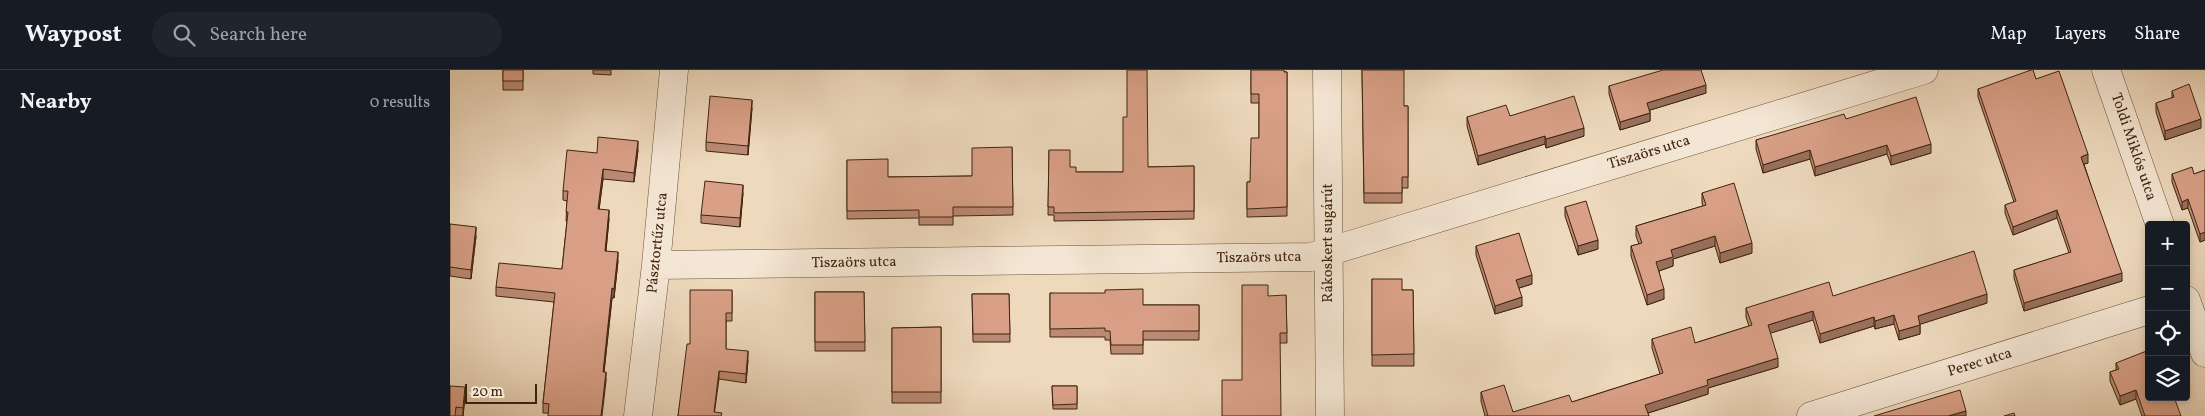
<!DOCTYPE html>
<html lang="en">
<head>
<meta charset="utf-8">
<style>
	body { margin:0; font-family:Vollkorn,serif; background:#20242c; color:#f1f3f6 }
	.controls { position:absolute; right:15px; bottom:15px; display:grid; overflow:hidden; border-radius:5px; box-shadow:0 2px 8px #0003 }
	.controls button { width:45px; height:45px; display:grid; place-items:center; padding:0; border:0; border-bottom:1px solid #363941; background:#171b24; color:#f1f3f6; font:25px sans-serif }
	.scale { position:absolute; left:15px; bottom:12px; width:72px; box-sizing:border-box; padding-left:5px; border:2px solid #3f250f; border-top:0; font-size:14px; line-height:18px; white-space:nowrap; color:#3f250f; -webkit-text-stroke:4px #f4e6d4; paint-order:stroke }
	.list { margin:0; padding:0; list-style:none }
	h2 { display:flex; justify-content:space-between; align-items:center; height:65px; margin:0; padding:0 20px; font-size:21px }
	h2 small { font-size:16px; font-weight:400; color:#9ea1a6 }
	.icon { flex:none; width:28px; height:28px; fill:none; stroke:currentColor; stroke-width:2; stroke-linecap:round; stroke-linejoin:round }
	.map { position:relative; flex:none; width:1755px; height:346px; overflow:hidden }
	header { display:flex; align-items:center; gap:30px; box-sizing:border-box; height:70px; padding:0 25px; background:#171b24; border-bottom:1px solid #363941 }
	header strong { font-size:24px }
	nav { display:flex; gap:28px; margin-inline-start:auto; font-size:18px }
	.search { width:350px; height:45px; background:#20242c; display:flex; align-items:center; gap:12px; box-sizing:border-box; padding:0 18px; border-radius:28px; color:#9ea1a6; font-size:19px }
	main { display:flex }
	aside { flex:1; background:#171b24 }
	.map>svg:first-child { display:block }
</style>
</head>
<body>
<header>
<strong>Waypost</strong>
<div class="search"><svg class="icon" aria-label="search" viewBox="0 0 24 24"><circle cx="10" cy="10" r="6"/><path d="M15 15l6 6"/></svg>Search here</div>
<nav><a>Map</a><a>Layers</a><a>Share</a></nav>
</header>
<main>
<aside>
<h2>Nearby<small>0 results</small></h2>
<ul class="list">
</ul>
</aside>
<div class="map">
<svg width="1755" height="346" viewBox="0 0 1755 346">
	<rect width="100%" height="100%" fill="#eed9bd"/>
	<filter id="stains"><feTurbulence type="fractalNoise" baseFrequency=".004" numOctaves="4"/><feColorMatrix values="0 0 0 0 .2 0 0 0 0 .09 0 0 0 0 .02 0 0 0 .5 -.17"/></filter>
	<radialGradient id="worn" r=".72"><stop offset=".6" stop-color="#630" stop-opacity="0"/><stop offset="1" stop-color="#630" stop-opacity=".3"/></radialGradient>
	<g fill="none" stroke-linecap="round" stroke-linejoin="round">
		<g stroke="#6b523a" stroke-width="29">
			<path id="minor" d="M 1656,0 L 1710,155
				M 206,195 L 861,187 L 1474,0
				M 1736,230 L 1755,283
				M 188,346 L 206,195 L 224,0
				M 1361,346 L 1699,240"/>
		</g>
		<g stroke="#6b523a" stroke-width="29">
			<path id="tertiary" d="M 877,0 L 880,346"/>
		</g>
		<use href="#minor" stroke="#f4e6d4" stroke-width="28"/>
		<use href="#tertiary" stroke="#f4e6d4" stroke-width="28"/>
	</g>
	<path fill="#bb8a74" stroke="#3f250f" d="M 53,0 L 73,0 L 73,20 L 53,20 Z
		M 143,0 L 161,0 L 161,5 L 143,4 Z
		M 801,0 L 837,2 L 837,146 L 797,147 L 797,112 L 800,112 L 809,68 L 809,33 L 801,33 Z
		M 912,0 L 954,36 L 958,36 L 958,118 L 952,118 L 952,133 L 914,133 Z
		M 1586,9 L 1638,93 L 1634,94 L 1672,211 L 1574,241 L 1564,208 L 1564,200 L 1619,183 L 1607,148 L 1563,165 L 1555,143 L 1555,135 L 1564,132 L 1528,27 L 1528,19 Z
		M 1159,16 L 1256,23 L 1200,40 L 1200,51 L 1170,60 L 1159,24 Z
		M 1722,21 L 1751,58 L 1715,70 L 1706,42 L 1706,33 L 1722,28 Z
		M 302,38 L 298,85 L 256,81 L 256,72 Z
		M 1060,46 L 1134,66 L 1096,78 L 1095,74 L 1028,95 L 1017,56 L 1017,47 Z
		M 1396,49 L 1481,83 L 1441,95 L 1437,84 L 1365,106 L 1360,89 L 1313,103 L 1306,79 L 1306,70 Z
		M 562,77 L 563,145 L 503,146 L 503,155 L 469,155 L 469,148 L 397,149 L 397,90 L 438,107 L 522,106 Z
		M 188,80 L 184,112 L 153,109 L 149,139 L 159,149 L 156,181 L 168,191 L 164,228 L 162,228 L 154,302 L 156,311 L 98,343 L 93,343 L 93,333 L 104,232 L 46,226 L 46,217 L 112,199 L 117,151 L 116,151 L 117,131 L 113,130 L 113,121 L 147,83 Z
		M 599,80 L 626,102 L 673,102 L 698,97 L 744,96 L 744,149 L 604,151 L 604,145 L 598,145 Z
		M 1755,100 L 1755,170 L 1750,172 L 1738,138 L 1732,140 L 1722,112 L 1722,104 L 1744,104 Z
		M 293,123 L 290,157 L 251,153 L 251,145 Z
		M 1252,123 L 1302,183 L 1270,193 L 1265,176 L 1223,189 L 1223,196 L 1209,201 L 1214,229 L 1197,235 L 1181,186 L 1181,176 L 1189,174 L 1186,166 L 1186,156 L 1253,136 L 1252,133 Z
		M 1115,137 L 1148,179 L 1128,185 L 1115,146 Z
		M 0,154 L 26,166 L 21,209 L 0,206 Z
		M 1026,176 L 1082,214 L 1069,218 L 1072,236 L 1045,244 L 1026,185 Z
		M 922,209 L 952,220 L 963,220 L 964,296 L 922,296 Z
		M 282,220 L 282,251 L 276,251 L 276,279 L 298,290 L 296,313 L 269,309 L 228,346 L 240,274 Z
		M 365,222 L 414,222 L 415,281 L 365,281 Z
		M 600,223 L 693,235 L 749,235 L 749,270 L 693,270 L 693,284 L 661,284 L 660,270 L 655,270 L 655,267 L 600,267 Z
		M 522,224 L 559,224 L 560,272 L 523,272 Z
		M 836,225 L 837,273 L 830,273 L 792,310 Z
		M 1383,226 L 1537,233 L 1470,254 L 1470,264 L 1449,270 L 1444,254 L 1425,259 L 1424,256 L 1370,273 L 1363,250 L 1320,263 L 1328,297 L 1258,318 L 1258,324 L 1198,343 L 1199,346 L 1035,346 L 1031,331 L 1031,322 L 1063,342 L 1122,332 L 1210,304 L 1202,278 L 1202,269 L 1245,273 L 1299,256 L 1296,247 L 1296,238 Z
		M 491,257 L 491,333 L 442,333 L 442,258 Z
		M 1666,293 L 1731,346 L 1692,346 L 1686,329 L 1670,335 L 1660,311 L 1660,302 L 1666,300 Z
		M 602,316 L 627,316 L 627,339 L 603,339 Z
		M 15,326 L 13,346 L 0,346 Z"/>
	<path fill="#98705e" stroke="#3f250f" d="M 1256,15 L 1256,23 L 1197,41 L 1197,33 Z
		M 302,30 L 302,38 L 298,85 L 298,76 Z
		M 1200,43 L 1200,51 L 1170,60 L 1170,52 Z
		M 1751,49 L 1751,58 L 1715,70 L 1715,61 Z
		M 1134,58 L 1134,66 L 1096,78 L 1096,69 Z
		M 1095,66 L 1095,74 L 1028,95 L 1028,86 Z
		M 188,71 L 188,80 L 184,112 L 184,103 Z
		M 1481,74 L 1481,83 L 1441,95 L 1441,86 Z
		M 1437,75 L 1437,84 L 1365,106 L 1365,97 Z
		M 1360,80 L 1360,89 L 1313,103 L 1313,95 Z
		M 1638,84 L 1638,93 L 1631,95 L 1631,87 Z
		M 153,99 L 153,109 L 148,148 L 148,139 Z
		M 293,115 L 293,123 L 290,157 L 290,148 Z
		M 1738,129 L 1738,138 L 1732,140 L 1732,132 Z
		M 159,140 L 159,149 L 155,190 L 155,181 Z
		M 1607,140 L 1607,148 L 1563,165 L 1563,157 Z
		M 26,157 L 26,166 L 21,209 L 21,200 Z
		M 1755,162 L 1755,170 L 1750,172 L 1750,164 Z
		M 1265,166 L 1265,176 L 1223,189 L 1223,196 L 1206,202 L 1206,192 L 1221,180 Z
		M 1148,170 L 1148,179 L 1128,185 L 1128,176 Z
		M 1302,173 L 1302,183 L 1270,193 L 1270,183 Z
		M 168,182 L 168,191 L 164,228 L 164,219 Z
		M 1672,203 L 1672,211 L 1574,241 L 1574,233 Z
		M 1082,205 L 1082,214 L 1066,219 L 1066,210 Z
		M 162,218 L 162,228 L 153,311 L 153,302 Z
		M 1214,219 L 1214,229 L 1197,235 L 1197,225 Z
		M 1537,224 L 1537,233 L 1468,255 L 1468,246 Z
		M 1072,227 L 1072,236 L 1045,244 L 1045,236 Z
		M 1363,241 L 1363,250 L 1318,264 L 1318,255 Z
		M 1444,245 L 1444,254 L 1425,259 L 1425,251 Z
		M 1424,247 L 1424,256 L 1370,273 L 1370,264 Z
		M 1470,255 L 1470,264 L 1449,270 L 1449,261 Z
		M 298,281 L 298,290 L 296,313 L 296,304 Z
		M 1328,288 L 1328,297 L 1258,318 L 1258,324 L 1195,344 L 1195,335 L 1257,310 Z
		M 269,301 L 269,309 L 264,346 L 264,342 Z
		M 156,302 L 156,311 L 152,346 L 151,346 Z
		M 15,317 L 15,326 L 13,346 L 13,338 Z
		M 1686,320 L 1686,329 L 1670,335 L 1670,326 Z
		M 1516,341 L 1516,346 L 1498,346 Z"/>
	<path fill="#d9a087" stroke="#3f250f" d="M 53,0 L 73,0 L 73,11 L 53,11 Z
		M 677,0 L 697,0 L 698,97 L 744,96 L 744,141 L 604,143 L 604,137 L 598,137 L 599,80 L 620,80 L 620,97 L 626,97 L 626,102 L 673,102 L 673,47 L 677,47 Z
		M 801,0 L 834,0 L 834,2 L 837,2 L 837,137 L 797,139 L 797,112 L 800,112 L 801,68 L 809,68 L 809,24 L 801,24 Z
		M 912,0 L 954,0 L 954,36 L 958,36 L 958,107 L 952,107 L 952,123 L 914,123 Z
		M 1213,0 L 1251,0 L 1256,15 L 1197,33 L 1200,43 L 1170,52 L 1159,16 Z
		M 1581,0 L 1583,0 L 1586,9 L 1609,1 L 1638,84 L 1631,87 L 1672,203 L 1574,233 L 1564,200 L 1621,182 L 1607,140 L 1563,157 L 1555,135 L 1566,131 L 1528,19 Z
		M 1739,14 L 1751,49 L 1715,61 L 1706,33 L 1724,27 L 1722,21 Z
		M 260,26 L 302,30 L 298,76 L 256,72 Z
		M 1124,26 L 1134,58 L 1096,69 L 1095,66 L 1028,86 L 1017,47 L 1056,35 L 1060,46 Z
		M 1466,27 L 1481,74 L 1441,86 L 1437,75 L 1365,97 L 1360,80 L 1313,95 L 1306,70 L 1394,44 L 1396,49 Z
		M 148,67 L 188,71 L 184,103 L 153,99 L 148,139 L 159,140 L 155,181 L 168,182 L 164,219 L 162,218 L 153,302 L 156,302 L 151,346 L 98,346 L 99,334 L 93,333 L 105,223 L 46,217 L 49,193 L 112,199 L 118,142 L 116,142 L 118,121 L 113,121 L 117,80 L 147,83 Z
		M 562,77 L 563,137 L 503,137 L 503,147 L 469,147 L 469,140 L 397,141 L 397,90 L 438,89 L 438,107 L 522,106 L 522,78 Z
		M 1742,97 L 1744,104 L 1755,100 L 1755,162 L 1750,164 L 1738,129 L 1732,132 L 1722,104 Z
		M 255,111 L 293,115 L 290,148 L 251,145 Z
		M 1284,113 L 1302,173 L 1270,183 L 1265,166 L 1221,180 L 1223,187 L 1206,192 L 1214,219 L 1197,225 L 1181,176 L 1192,173 L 1186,156 L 1256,135 L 1252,123 Z
		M 1136,131 L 1148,170 L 1128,176 L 1115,137 Z
		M 0,154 L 26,157 L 21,200 L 0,197 Z
		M 1069,163 L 1082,205 L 1066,210 L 1072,227 L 1045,236 L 1026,176 Z
		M 1524,181 L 1537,224 L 1468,246 L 1470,255 L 1449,261 L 1444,245 L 1425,251 L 1424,247 L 1370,264 L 1363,241 L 1318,255 L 1328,288 L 1257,310 L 1258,315 L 1195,335 L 1199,346 L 1038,346 L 1031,322 L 1054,315 L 1063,342 L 1119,325 L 1122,332 L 1213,303 L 1202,269 L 1241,257 L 1245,273 L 1302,255 L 1296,238 L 1379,212 L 1383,226 Z
		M 922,209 L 952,209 L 952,220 L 963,220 L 964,284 L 922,285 Z
		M 792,215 L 818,215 L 818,226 L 836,225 L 837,263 L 830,263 L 831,346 L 772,346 L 772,310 L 792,310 Z
		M 693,219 L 693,235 L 749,235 L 749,261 L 693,261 L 693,275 L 661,275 L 660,261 L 655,261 L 655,258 L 600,259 L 600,223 L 655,223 L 655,220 Z
		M 240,220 L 282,220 L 282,243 L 276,243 L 276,279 L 298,281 L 296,304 L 269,301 L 264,342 L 272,343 L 271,346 L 228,346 L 237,274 L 240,274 Z
		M 365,222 L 414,222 L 415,272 L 365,272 Z
		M 522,224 L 559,224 L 560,264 L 523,264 Z
		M 491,257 L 491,322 L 442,322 L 442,258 Z
		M 1699,280 L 1699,327 L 1724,327 L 1731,346 L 1695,346 L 1686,320 L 1670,326 L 1660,302 L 1669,299 L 1666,293 Z
		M 0,316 L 15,317 L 13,338 L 6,337 L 5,346 L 0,346 Z
		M 602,316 L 627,316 L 627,334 L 603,335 Z
		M 1510,320 L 1516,341 L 1498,346 L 1424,346 Z
		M 1564,343 L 1565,346 L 1554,346 Z"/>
	<g text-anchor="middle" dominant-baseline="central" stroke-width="5" stroke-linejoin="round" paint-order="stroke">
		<g font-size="15" fill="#3f250f" stroke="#f4e6d4">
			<text transform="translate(1683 77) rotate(71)">Toldi Miklós utca</text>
			<text transform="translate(1199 83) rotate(-17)">Tiszaörs utca</text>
			<text transform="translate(208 173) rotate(-84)">Pásztortűz utca</text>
			<text transform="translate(878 173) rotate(-90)">Rákoskert sugárút</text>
			<text transform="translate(809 188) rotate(-1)">Tiszaörs utca</text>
			<text transform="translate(404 193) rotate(-1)">Tiszaörs utca</text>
			<text transform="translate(1530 293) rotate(-17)">Perec utca</text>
		</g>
	</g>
	<rect width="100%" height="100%" filter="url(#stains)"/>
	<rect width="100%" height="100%" fill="url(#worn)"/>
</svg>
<div class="controls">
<button>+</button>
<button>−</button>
<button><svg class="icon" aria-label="locate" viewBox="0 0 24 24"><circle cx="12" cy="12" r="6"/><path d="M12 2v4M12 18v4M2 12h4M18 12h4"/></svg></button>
<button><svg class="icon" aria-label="layers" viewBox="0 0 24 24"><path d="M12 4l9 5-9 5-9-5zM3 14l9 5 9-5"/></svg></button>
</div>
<div class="scale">20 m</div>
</div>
</main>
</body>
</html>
